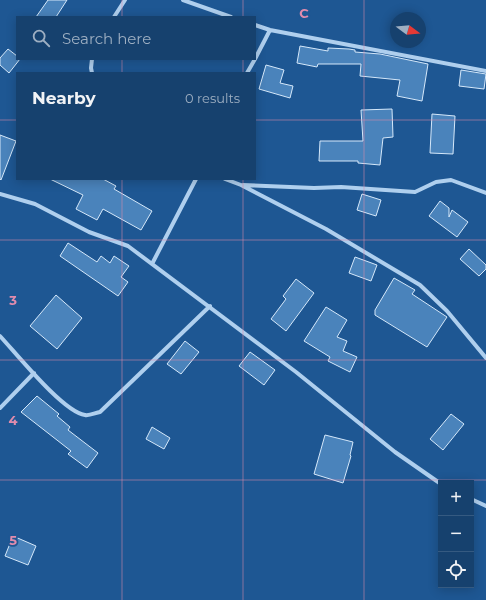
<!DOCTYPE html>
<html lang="en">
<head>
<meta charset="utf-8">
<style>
	body { margin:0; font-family:Montserrat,sans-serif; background:#234c76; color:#f1f3f6 }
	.controls { position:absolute; right:12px; bottom:12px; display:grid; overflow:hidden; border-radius:0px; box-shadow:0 2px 10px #0003 }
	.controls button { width:36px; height:36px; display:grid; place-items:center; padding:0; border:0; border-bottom:1px solid #355a81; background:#16416e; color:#f1f3f6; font:20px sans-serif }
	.compass { position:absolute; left:390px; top:12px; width:36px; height:36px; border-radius:50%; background:#16416e; box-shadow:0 2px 10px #0003; rotate:106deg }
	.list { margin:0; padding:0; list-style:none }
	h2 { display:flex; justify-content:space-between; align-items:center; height:52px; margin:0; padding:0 16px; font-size:17px }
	h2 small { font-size:13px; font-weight:400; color:#9eafc2 }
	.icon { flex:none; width:22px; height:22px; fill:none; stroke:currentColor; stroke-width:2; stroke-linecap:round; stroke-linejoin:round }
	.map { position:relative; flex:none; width:486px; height:600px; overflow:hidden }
	.search { position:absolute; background:#16416e; box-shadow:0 2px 10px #0003; left:16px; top:16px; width:240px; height:44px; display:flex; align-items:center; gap:10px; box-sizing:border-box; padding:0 14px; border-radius:0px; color:#9eafc2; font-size:15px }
	.panel { position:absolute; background:#16416e; box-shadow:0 2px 10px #0003; left:16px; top:72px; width:240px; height:108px; border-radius:0px }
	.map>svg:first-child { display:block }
</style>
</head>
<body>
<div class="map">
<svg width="486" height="600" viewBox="0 0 486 600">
	<rect width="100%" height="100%" fill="#1e5793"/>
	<path fill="#4a83bb" stroke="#d5e8fa" d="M 48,0 L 67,0 L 56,17 L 36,17 Z
		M 300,46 L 328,51 L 328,48 L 349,49 L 355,50 L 355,52 L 380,54 L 428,64 L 422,101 L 397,96 L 400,80 L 360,76 L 361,64 L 318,64 L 317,67 L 297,63 Z
		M 8,49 L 17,56 L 17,59 L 20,59 L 9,73 L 0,65 L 0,58 Z
		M 266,65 L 284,70 L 280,83 L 293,86 L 290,98 L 259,89 Z
		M 461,70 L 486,74 L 484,89 L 459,86 Z
		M 392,109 L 393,137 L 383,138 L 380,165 L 358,163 L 358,161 L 319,161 L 320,141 L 363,141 L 361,110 Z
		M 432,114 L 455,116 L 453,154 L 430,153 Z
		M 0,135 L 16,141 L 1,180 L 0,179 Z
		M 50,179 L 103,179 L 116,186 L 114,189 L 152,211 L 141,230 L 103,209 L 97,220 L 76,209 L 83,195 Z
		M 362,194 L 381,200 L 376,216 L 357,210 Z
		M 440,201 L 449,208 L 449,217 L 452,210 L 468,222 L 457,237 L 429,216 Z
		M 68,243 L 97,262 L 101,256 L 110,263 L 114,256 L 129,266 L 121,277 L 128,282 L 118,296 L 60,256 Z
		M 469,249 L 486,265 L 486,269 L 479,276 L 460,259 Z
		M 355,257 L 377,265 L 371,281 L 349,273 Z
		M 394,278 L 415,290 L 412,294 L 447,317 L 427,347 L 375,315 L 375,310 Z
		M 296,279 L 314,293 L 286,331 L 271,319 L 286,299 L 283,296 Z
		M 56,295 L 82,318 L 57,349 L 30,326 Z
		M 326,307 L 347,320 L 337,337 L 347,341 L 343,351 L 357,357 L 350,372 L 328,361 L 330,357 L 304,341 Z
		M 185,341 L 199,352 L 181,374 L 167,364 Z
		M 250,352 L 275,370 L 264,385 L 239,366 Z
		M 37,396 L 59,414 L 57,416 L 70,427 L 68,430 L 98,453 L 87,468 L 68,454 L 71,451 L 21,412 Z
		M 451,414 L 464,424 L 443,450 L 430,439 Z
		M 152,427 L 170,438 L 164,449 L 146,439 Z
		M 325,435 L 353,442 L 350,455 L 351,456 L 343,483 L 314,474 Z
		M 13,536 L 36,546 L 28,565 L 5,556 Z"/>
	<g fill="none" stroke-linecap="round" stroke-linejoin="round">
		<path stroke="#afcfee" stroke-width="4" d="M 183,0 L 231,17
			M 114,17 L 125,0
			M 255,25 L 270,30 L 486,71
			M 92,59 L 91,68 L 92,73
			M 255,59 L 270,30
			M 247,73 L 255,59
			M 225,179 L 241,185 L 326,229 L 420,285 L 447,311 L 486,358
			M 243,185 L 314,188 L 341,187 L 415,192 L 436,182 L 451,180 L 486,193
			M 0,194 L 35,204 L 89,232 L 128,246 L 296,372 L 395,452 L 441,484
			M 152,264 L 196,179
			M 0,336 C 16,353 63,412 85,415 C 89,416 95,413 100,412 L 210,306
			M 0,408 L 34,373
			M 471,499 L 486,506"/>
	</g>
	<path fill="none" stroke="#e08cad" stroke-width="1" stroke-opacity="0.55" d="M 122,0 L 122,17M 243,0 L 243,17M 364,0 L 364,600M 122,59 L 122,73M 243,59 L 243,73M 0,120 L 17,120M 255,120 L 486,120M 122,179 L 122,600M 243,179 L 243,600M 0,240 L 486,240M 0,360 L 486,360M 0,480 L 486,480"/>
	<g font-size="13" text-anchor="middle" font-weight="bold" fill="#e08cad" stroke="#1e5793" stroke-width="3.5" stroke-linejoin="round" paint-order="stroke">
		<text x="304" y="18">C</text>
		<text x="13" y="305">3</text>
		<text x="13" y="425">4</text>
		<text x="13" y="545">5</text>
	</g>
</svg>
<div class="controls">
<button>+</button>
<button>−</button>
<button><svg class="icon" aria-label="locate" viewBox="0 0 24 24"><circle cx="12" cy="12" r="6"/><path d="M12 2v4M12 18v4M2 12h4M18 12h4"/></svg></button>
</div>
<svg class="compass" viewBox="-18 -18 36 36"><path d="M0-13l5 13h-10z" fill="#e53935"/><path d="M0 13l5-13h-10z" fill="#9eafc2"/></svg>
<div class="search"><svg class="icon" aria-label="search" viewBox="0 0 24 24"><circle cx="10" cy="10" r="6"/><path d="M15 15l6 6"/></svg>Search here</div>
<section class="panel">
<h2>Nearby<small>0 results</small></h2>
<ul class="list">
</ul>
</section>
</div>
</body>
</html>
